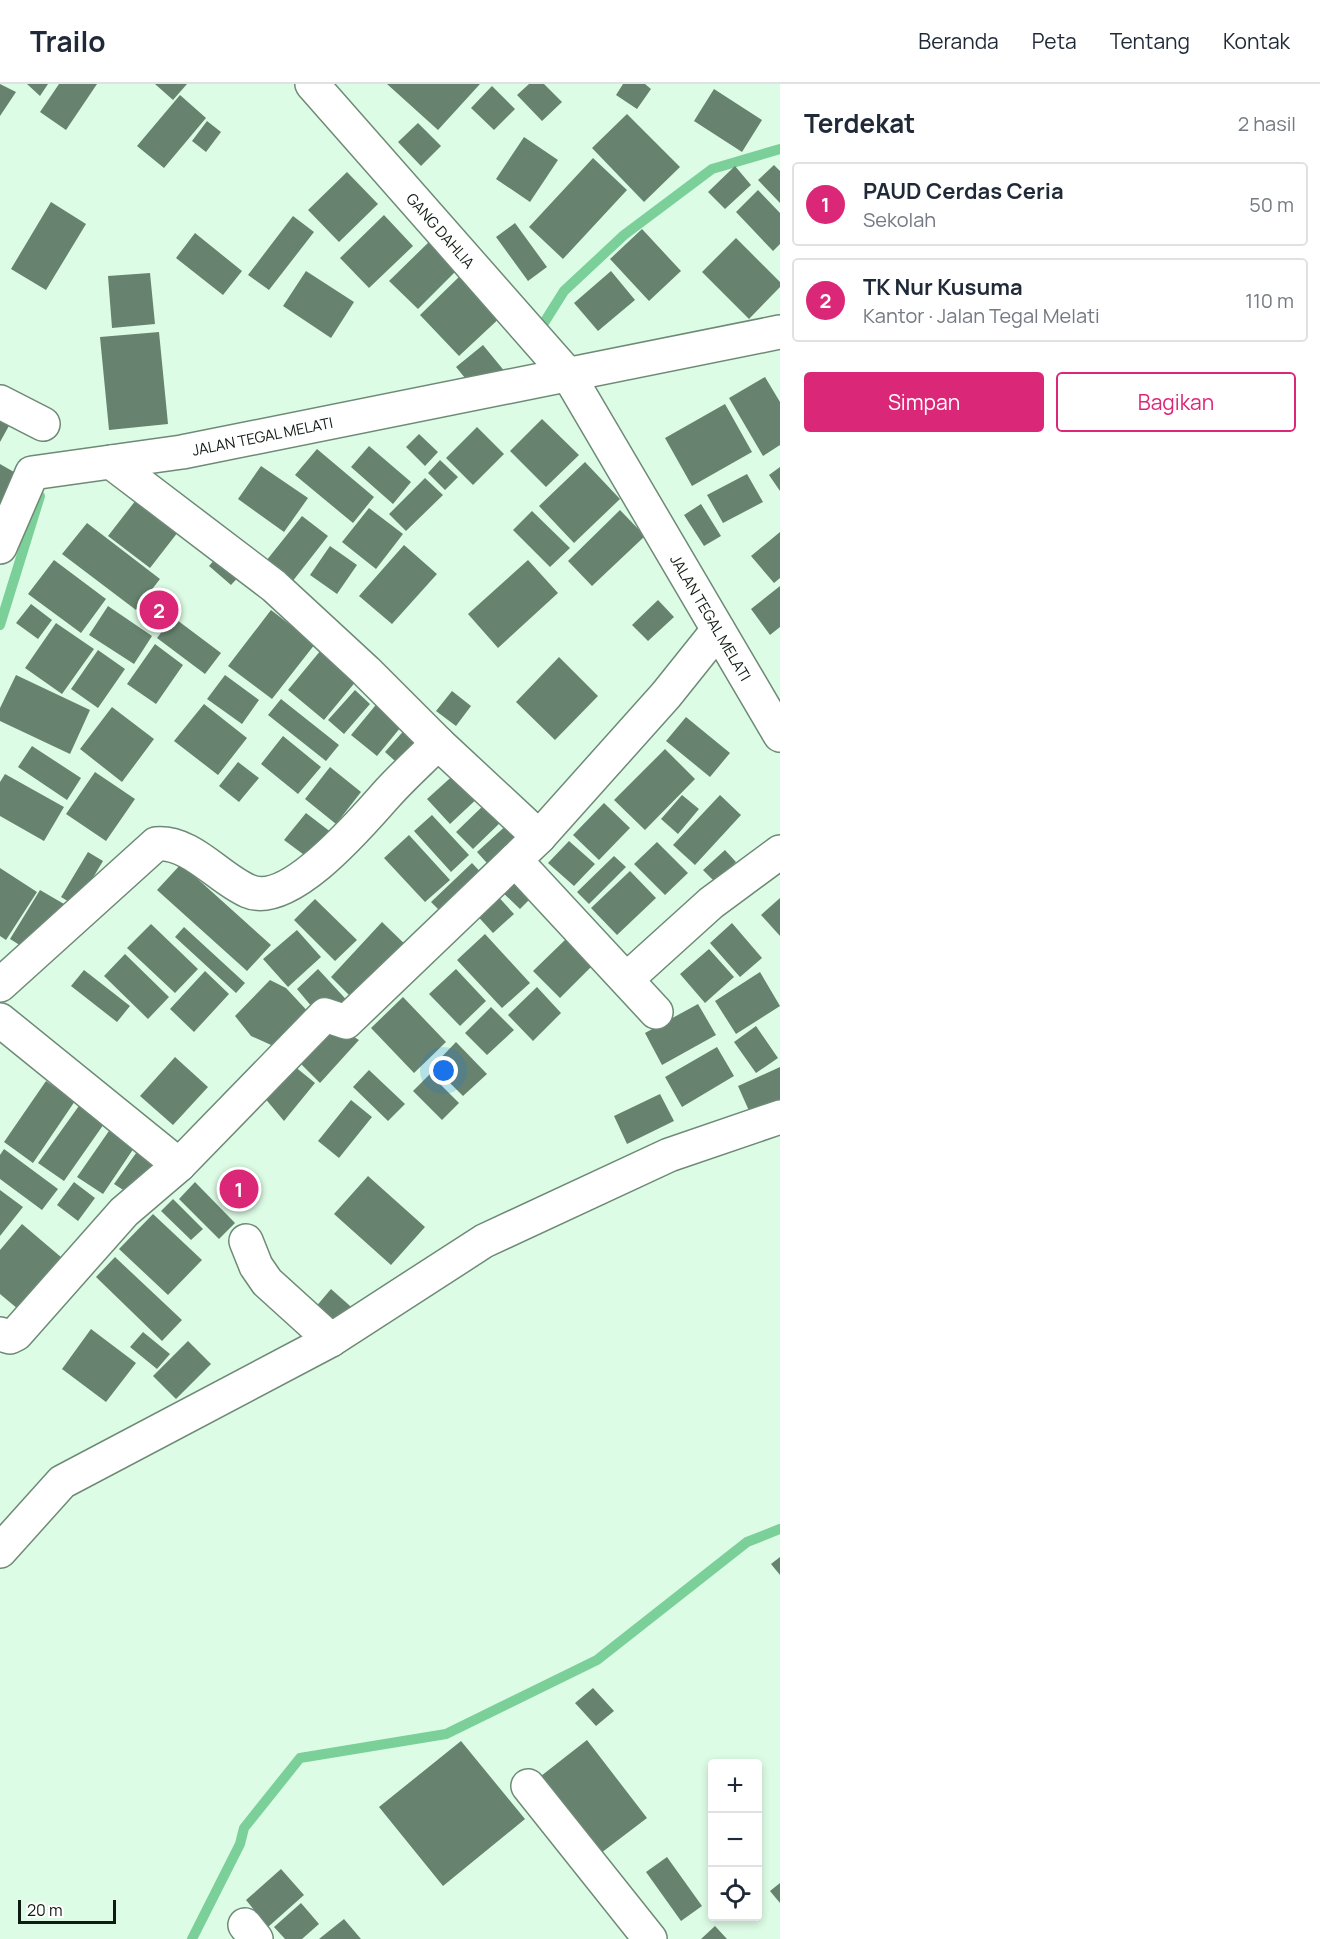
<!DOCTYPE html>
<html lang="id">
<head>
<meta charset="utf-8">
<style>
	body { margin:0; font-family:Manrope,sans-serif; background:#f6f6f7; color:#1f2937 }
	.controls { position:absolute; right:18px; bottom:18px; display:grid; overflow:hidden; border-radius:6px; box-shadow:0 3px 9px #0003 }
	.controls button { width:54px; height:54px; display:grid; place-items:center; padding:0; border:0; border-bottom:2px solid #e0e1e3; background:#fff; color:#1f2937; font:30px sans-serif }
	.scale { position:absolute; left:18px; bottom:15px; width:98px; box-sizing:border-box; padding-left:6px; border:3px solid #0f1a12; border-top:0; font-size:16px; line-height:21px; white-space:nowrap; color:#0f1a12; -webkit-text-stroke:4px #fff; paint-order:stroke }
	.you { position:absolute; left:444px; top:987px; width:21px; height:21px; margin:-15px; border:4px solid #fff; border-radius:50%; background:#1a73e8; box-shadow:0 0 0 9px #1a73e833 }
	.badge { display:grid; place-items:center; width:39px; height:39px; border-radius:50%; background:#db2777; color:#fff; font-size:20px; font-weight:700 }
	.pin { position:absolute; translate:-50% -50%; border:3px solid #fff; box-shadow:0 2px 6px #0006 }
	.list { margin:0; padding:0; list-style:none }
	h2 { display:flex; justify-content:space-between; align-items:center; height:78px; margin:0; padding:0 24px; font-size:26px }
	h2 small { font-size:20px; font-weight:400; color:#747a83 }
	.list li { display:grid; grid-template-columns:39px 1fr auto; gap:18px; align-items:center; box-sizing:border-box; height:84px; margin:0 12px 12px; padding:0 12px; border:2px solid #e0e1e3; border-radius:6px }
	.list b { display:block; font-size:22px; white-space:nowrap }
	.list p { margin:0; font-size:20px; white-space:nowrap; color:#747a83 }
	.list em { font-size:20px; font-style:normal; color:#747a83 }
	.actions { display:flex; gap:12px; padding:18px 24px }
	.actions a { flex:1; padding:14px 0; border:2px solid #db2777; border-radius:6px; text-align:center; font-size:21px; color:#db2777 }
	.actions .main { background:#db2777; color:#fff }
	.icon { flex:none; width:33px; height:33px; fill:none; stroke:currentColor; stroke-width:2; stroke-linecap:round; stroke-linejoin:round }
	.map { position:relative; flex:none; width:780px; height:1855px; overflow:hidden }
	header { display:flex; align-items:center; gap:36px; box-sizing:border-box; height:84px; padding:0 30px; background:#fff; border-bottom:2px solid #e0e1e3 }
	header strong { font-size:28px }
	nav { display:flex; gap:33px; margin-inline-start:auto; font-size:21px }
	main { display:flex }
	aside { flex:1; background:#fff }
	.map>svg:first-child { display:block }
</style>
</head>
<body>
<header>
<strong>Trailo</strong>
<nav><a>Beranda</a><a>Peta</a><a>Tentang</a><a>Kontak</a></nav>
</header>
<main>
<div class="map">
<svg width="780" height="1855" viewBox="0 0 780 1855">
	<rect width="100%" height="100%" fill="#ddfce5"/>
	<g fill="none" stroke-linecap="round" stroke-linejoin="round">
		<path stroke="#7bcf98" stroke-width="10" d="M 542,242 L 564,207 L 624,151 L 712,85 L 780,65
			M 0,541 L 40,412
			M 192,1855 L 240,1760 L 244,1744 L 300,1674 L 446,1650 L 597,1576 L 747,1458 L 780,1445"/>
	</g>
	<path fill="#67836f" d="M 0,0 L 16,8 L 0,32 Z
		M 27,0 L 48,0 L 40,12 Z
		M 59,0 L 97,0 L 66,46 L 40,28 Z
		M 155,0 L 187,0 L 173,16 Z
		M 387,0 L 480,0 L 438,46 Z
		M 529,0 L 544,0 L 562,18 L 542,37 L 517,11 Z
		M 623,0 L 645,0 L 651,5 L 637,25 L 616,11 Z
		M 492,2 L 515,25 L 494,46 L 471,24 Z
		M 714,5 L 762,36 L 742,68 L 694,37 Z
		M 180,11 L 206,34 L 164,84 L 137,62 Z
		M 627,30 L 680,83 L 644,118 L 592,64 Z
		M 207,37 L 221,48 L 206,68 L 192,57 Z
		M 418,39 L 441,62 L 421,82 L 398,58 Z
		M 524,53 L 558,76 L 530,118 L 496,95 Z
		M 593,74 L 627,106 L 563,175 L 529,143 Z
		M 774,81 L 780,87 L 780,119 L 758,96 Z
		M 735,82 L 751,101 L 725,125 L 708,108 Z
		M 347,88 L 378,120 L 339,158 L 308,126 Z
		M 758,106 L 780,129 L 780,160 L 773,167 L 736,128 Z
		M 51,118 L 86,140 L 46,206 L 11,185 Z
		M 384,131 L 413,162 L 369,204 L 340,174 Z
		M 293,132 L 314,148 L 269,206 L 248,191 Z
		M 515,139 L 547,183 L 528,197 L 496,153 Z
		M 642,145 L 681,187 L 649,217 L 610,175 Z
		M 195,149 L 242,187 L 223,211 L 176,174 Z
		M 736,154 L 780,198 L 780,203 L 749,235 L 702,188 Z
		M 432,155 L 460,183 L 418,225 L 389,197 Z
		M 306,187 L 354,218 L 331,254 L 283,222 Z
		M 611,187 L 635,216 L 598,247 L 574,219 Z
		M 464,188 L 504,230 L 459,272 L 420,231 Z
		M 150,189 L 155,240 L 112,244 L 108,192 Z
		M 159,248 L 168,340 L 109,346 L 100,253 Z
		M 483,261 L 506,289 L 479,311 L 456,283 Z
		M 765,293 L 780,318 L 780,361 L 763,372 L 729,314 Z
		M 725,320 L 752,368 L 692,402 L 665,354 Z
		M 0,323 L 15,331 L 0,358 Z
		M 542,335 L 579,371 L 546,403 L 510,367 Z
		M 477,343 L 504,370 L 473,401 L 446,374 Z
		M 419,350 L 438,368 L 425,382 L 406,363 Z
		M 369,362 L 411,398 L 393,420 L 351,383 Z
		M 317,365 L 374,413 L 353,439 L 295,391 Z
		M 440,376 L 458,393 L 445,406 L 428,389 Z
		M 585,378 L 620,415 L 574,459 L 539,422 Z
		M 0,380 L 28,396 L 0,439 Z
		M 261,382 L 308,414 L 284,448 L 238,415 Z
		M 780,383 L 780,407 L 769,391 Z
		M 747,390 L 763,418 L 723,439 L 707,411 Z
		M 425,394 L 443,411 L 406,447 L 389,430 Z
		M 143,407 L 185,439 L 150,484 L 108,452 Z
		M 701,420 L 721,452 L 704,462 L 684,431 Z
		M 369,424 L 403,450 L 376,485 L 342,458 Z
		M 620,426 L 645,452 L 592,502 L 568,477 Z
		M 532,427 L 570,464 L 550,483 L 513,446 Z
		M 302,432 L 328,452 L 292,498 L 266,477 Z
		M 87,439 L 160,495 L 136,526 L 62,470 Z
		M 780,448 L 780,494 L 774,499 L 751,472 Z
		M 404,461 L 437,490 L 392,540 L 359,512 Z
		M 330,462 L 357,481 L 337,510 L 310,491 Z
		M 222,467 L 244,487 L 231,501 L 209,482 Z
		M 54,476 L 106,515 L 81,549 L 28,510 Z
		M 528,476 L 558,509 L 498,564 L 468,530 Z
		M 780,502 L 780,543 L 770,551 L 751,525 Z
		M 158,511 L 174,521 L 160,541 L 144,531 Z
		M 658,516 L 674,533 L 648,557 L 632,541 Z
		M 31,520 L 52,536 L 38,555 L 16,539 Z
		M 108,522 L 152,552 L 134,580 L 89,551 Z
		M 271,526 L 315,560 L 272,615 L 228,582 Z
		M 173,533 L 221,569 L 205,590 L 157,554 Z
		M 56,539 L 94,565 L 62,610 L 25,584 Z
		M 155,560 L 183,581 L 156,620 L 127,600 Z
		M 98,566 L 125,585 L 98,624 L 71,605 Z
		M 321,566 L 357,596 L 324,636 L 288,606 Z
		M 559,573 L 598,612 L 555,656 L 516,618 Z
		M 16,591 L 90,626 L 70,670 L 0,637 L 0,624 Z
		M 225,591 L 259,616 L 242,640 L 207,615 Z
		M 355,606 L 370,620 L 344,650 L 328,636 Z
		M 452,607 L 471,622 L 456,642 L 436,627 Z
		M 384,611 L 410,632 L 377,672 L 351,651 Z
		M 281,615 L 339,661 L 326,677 L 268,631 Z
		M 204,620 L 247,654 L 218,691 L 174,657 Z
		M 112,623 L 154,655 L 122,698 L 80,665 Z
		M 686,633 L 730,669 L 710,693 L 666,657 Z
		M 407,643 L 425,660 L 404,685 L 385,668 Z
		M 283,652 L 321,683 L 298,710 L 261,680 Z
		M 32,662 L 81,694 L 67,716 L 18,683 Z
		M 665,665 L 695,695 L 645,746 L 614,716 Z
		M 238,678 L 259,694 L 239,718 L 219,702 Z
		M 330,683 L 361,708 L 336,740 L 305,715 Z
		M 458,687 L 481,711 L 450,740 L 427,715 Z
		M 95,688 L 135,715 L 106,757 L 66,730 Z
		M 5,690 L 64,723 L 44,757 L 0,732 L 0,698 Z
		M 682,711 L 699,725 L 678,750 L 661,735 Z
		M 720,711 L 741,731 L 695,781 L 673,761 Z
		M 486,719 L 503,736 L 473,765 L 456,748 Z
		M 604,719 L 630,744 L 599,776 L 573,751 Z
		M 306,729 L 332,749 L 311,776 L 284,756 Z
		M 432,731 L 469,771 L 451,788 L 414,747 Z
		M 511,737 L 529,757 L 495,788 L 477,768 Z
		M 409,751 L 450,796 L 425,818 L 384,774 Z
		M 569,757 L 595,780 L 574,802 L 548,779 Z
		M 657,758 L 688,789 L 665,811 L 634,780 Z
		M 725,766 L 736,778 L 715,798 L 703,786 Z
		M 88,768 L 103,777 L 76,822 L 61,813 Z
		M 614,772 L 626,783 L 589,820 L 577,808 Z
		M 472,779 L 488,796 L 448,835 L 431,818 Z
		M 181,780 L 271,861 L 247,887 L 157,806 Z
		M 0,784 L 37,808 L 6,856 L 0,852 Z
		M 517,787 L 538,807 L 520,825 L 499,805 Z
		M 630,787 L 656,814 L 617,851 L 591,824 Z
		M 40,806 L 64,820 L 34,870 L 10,855 Z
		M 494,808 L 514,830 L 493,849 L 473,827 Z
		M 780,814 L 780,852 L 761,831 Z
		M 315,815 L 357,856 L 335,877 L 294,836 Z
		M 382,838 L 412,867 L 358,920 L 331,893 Z
		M 732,839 L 762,874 L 740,893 L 710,859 Z
		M 151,840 L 198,885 L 175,909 L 127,864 Z
		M 184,843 L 245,899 L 236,909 L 175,853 Z
		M 297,846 L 321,873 L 288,903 L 263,875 Z
		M 485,850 L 530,899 L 502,924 L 457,876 Z
		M 566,855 L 592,882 L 560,914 L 533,887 Z
		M 709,865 L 734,893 L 705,919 L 680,890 Z
		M 125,870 L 169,913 L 148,935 L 104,892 Z
		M 318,885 L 354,924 L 317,929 L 297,905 Z
		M 456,885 L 486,917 L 460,942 L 429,910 Z
		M 84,886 L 130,922 L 117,938 L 71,902 Z
		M 205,887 L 229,910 L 194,948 L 170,925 Z
		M 760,888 L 780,922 L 736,950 L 715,917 Z
		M 270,896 L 286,904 L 312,932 L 280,965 L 251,952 L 235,932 Z
		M 537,903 L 561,929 L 533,957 L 508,931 Z
		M 403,913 L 446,958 L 414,989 L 371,944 Z
		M 698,920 L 716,951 L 662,981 L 645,949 Z
		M 491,923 L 514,946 L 487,971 L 465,949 Z
		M 329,938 L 359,956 L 320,999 L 293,972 Z
		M 756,942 L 778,974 L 756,989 L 734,958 Z
		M 456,958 L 487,990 L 463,1012 L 433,982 Z
		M 717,963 L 734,992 L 682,1023 L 665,993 Z
		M 175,973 L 208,1003 L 173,1041 L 140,1012 Z
		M 288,977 L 315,999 L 284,1037 L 258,1006 Z
		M 780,983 L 780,1025 L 754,1038 L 738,1002 Z
		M 369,986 L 405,1020 L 388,1037 L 353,1003 Z
		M 430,990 L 459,1019 L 442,1036 L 413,1007 Z
		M 46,997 L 75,1017 L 33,1079 L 4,1058 Z
		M 660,1010 L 674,1037 L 627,1060 L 614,1032 Z
		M 351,1016 L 372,1033 L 339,1074 L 318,1057 Z
		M 81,1019 L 106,1037 L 64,1097 L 38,1079 Z
		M 111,1044 L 136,1061 L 103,1110 L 77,1093 Z
		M 4,1065 L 58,1105 L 42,1126 L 0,1095 L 0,1071 Z
		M 139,1065 L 156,1077 L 131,1111 L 114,1100 Z
		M 368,1092 L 425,1143 L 391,1181 L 334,1130 Z
		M 74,1098 L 95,1114 L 78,1137 L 57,1121 Z
		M 195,1098 L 235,1139 L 219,1155 L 179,1115 Z
		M 0,1106 L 23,1123 L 0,1152 Z
		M 173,1115 L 203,1145 L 191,1156 L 161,1127 Z
		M 153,1130 L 202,1176 L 168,1211 L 119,1165 Z
		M 22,1140 L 68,1179 L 24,1230 L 0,1210 L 0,1166 Z
		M 115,1173 L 182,1236 L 162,1257 L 96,1193 Z
		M 331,1205 L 358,1229 L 340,1249 L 314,1225 Z
		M 91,1245 L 136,1279 L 106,1318 L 62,1285 Z
		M 143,1248 L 170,1270 L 157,1285 L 130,1263 Z
		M 188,1257 L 211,1280 L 176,1315 L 153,1292 Z
		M 780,1473 L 780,1491 L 771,1480 Z
		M 593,1604 L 614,1627 L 596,1642 L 575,1619 Z
		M 587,1656 L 647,1734 L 601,1769 L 541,1692 Z
		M 461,1657 L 525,1735 L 443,1802 L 379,1723 Z
		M 667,1773 L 702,1822 L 681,1837 L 646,1788 Z
		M 281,1785 L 304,1811 L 268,1843 L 246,1816 Z
		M 780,1799 L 780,1819 L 770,1807 Z
		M 301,1819 L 319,1840 L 302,1855 L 285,1855 L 274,1843 Z
		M 344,1835 L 361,1855 L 319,1855 Z
		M 715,1842 L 727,1855 L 701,1855 Z"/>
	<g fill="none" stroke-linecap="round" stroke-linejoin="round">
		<g stroke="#6e8a76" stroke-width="36">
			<g id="minor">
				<path id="s1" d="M 312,0 L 569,292 L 780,651"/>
				<path d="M 0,318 L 43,340"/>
				<path d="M 111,378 L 274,502 L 366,587 L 438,659"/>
				<path id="s2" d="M 0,463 L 32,389 L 182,368 L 780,248"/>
				<path d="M 515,776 L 656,928"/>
				<path d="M 627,895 L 711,819 L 780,768"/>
				<path d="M 0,901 L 156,760 C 191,757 218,794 248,807 C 289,825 361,739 386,711 C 402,693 421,676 438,659 L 539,753"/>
				<path d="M 0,936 L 179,1081"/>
				<path d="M 246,1157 L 256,1182 L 267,1198 L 331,1256"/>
				<path d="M 0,1250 L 10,1253 L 16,1250 L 124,1128 L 179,1081 L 325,931 L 346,938 L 539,753 L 666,611 L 718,546"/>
				<path d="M 0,1467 L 62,1398 L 331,1256 L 484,1157 L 669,1071 L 780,1033"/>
				<path d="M 528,1702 L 650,1855"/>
				<path d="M 245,1841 L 256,1855"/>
			</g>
		</g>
		<use href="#minor" stroke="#fff" stroke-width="33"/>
	</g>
	<g text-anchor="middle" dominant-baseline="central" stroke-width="4.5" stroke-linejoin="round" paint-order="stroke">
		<g font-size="15" fill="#0f1a12" stroke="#fff">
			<text stroke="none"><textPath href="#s1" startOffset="195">GANG DAHLIA</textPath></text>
			<text stroke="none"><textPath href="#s2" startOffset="314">JALAN TEGAL MELATI</textPath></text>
			<text stroke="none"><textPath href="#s1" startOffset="669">JALAN TEGAL MELATI</textPath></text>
		</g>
	</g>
</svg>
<div class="controls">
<button>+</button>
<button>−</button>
<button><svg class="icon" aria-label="locate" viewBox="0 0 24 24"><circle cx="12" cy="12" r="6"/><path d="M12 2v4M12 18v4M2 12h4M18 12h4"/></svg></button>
</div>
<div class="scale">20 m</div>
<div class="you"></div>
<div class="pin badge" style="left:239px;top:1105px">1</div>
<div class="pin badge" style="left:159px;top:526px">2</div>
</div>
<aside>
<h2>Terdekat<small>2 hasil</small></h2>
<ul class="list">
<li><span class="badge">1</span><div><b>PAUD Cerdas Ceria</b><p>Sekolah</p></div><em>50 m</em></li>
<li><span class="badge">2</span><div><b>TK Nur Kusuma</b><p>Kantor · Jalan Tegal Melati</p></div><em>110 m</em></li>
</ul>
<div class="actions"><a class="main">Simpan</a><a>Bagikan</a></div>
</aside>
</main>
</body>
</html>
